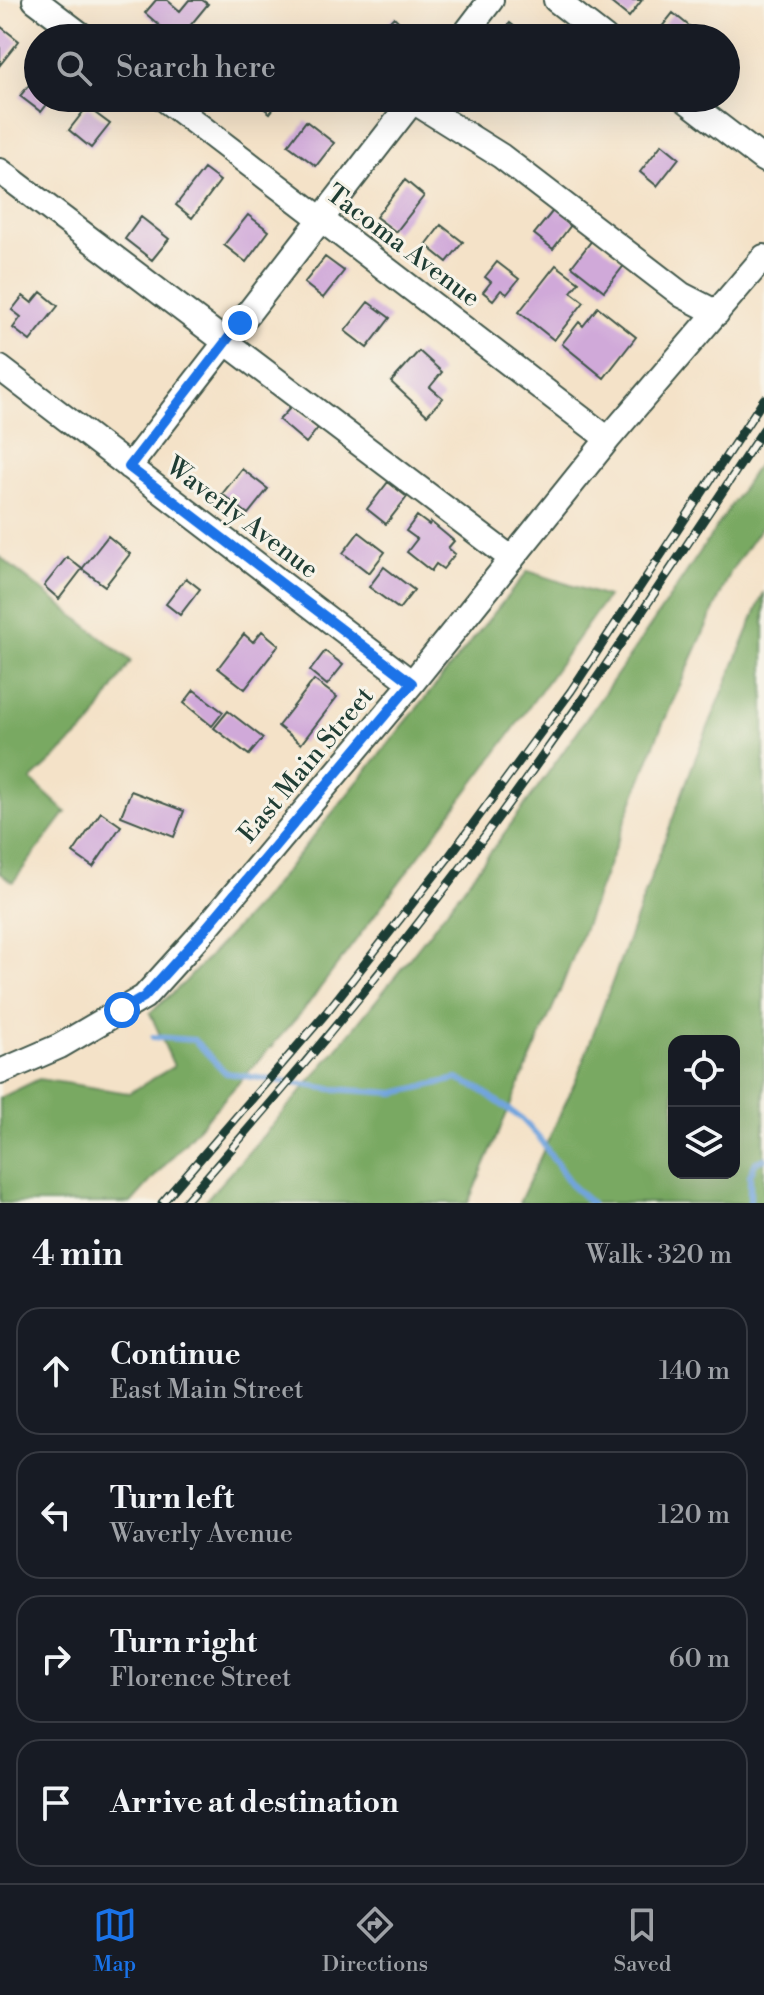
<!DOCTYPE html>
<html lang="en">
<head>
<meta charset="utf-8">
<style>
	body { margin:0; font-family:"Libre Bodoni",serif; background:#242831; color:#f1f3f6 }
	.controls { position:absolute; right:24px; bottom:24px; display:grid; overflow:hidden; border-radius:16px; box-shadow:0 8px 32px #0002 }
	.controls button { width:72px; height:72px; display:grid; place-items:center; padding:0; border:0; border-bottom:2px solid #363941; background:#171b24; color:#f1f3f6; font:40px sans-serif }
	.stop { position:absolute; width:24px; height:24px; margin:-18px; border:6px solid #1a73e8; border-radius:50%; background:#fff }
	.stop.end { background:#1a73e8; border-color:#fff; box-shadow:0 2px 8px #0008 }
	.list { margin:0; padding:0; list-style:none }
	h2 { display:flex; justify-content:space-between; align-items:center; height:104px; margin:0; padding:0 32px; font-size:34px }
	h2 small { font-size:26px; font-weight:400; color:#9ea1a6 }
	.list li { display:grid; grid-template-columns:52px 1fr auto; gap:24px; align-items:center; box-sizing:border-box; height:128px; margin:0 16px 16px; padding:0 16px; border:2px solid #363941; border-radius:24px }
	.list b { display:block; font-size:30px; white-space:nowrap }
	.list p { margin:0; font-size:26px; white-space:nowrap; color:#9ea1a6 }
	.list em { font-size:26px; font-style:normal; color:#9ea1a6 }
	.icon { flex:none; width:44px; height:44px; fill:none; stroke:currentColor; stroke-width:2; stroke-linecap:round; stroke-linejoin:round }
	.map { position:relative; flex:none; width:764px; height:1203px; overflow:hidden }
	.search { position:absolute; background:#171b24; box-shadow:0 8px 32px #0002; left:24px; right:24px; top:24px; height:88px; display:flex; align-items:center; gap:20px; box-sizing:border-box; padding:0 28px; border-radius:44px; color:#9ea1a6; font-size:30px }
	.sheet { height:680px; background:#171b24 }
	nav { display:flex; justify-content:space-around; align-items:center; box-sizing:border-box; height:112px; border-top:2px solid #363941; background:#171b24; font-size:22px; color:#9ea1a6 }
	nav a { display:grid; justify-items:center; gap:4px }
	nav .on { color:#1a73e8 }
	.map>svg:first-child { display:block }
</style>
</head>
<body>
<div class="map">
<svg width="764" height="1203" viewBox="0 0 764 1203">
	<rect width="100%" height="100%" fill="#f7f3e8"/>
	<filter id="ink" filterUnits="userSpaceOnUse"><feTurbulence type="fractalNoise" baseFrequency=".0125" numOctaves="2"/><feDisplacementMap in="SourceGraphic" scale="16" xChannelSelector="R" yChannelSelector="G"/><feConvolveMatrix kernelMatrix="1 2 1 2 8 2 1 2 1" color-interpolation-filters="sRGB"/></filter>
	<filter id="wash" filterUnits="userSpaceOnUse"><feTurbulence type="fractalNoise" baseFrequency=".006" numOctaves="4" result="noise"/><feDisplacementMap in="SourceGraphic" scale="32" xChannelSelector="R" yChannelSelector="G"/><feGaussianBlur stdDeviation="1.8" result="paint"/><feColorMatrix in="noise" values="0 0 0 0 0 0 0 0 0 0 0 0 0 0 0 0 0 1.4 0 .05"/><feComposite in="paint" operator="in"/></filter>
	<g filter="url(#wash)">
		<rect width="100%" height="100%" fill="#f4e2c8"/>
		<path fill="#79a962" stroke="#4c734b" stroke-width="2" fill-rule="evenodd" d="M 764,455 L 764,523 L 731,571 L 658,735 L 560,991 L 468,1203 L 203,1203 C 414,973 594,716 764,455 Z
			M 0,557 L 131,661 L 91,724 L 31,780 L 66,812 L 13,882 L 0,873 Z
			M 528,571 L 607,597 L 502,745 L 302,1012 L 131,1203 L 0,1203 L 0,1098 L 39,1079 L 129,1093 L 174,1066 L 150,1013 L 185,982 L 262,900 Z
			M 764,592 L 764,1203 L 519,1203 L 576,1080 L 693,764 ZM 734,1041 L 734,1173 L 674,1173 L 674,1041 Z"/>
		<g fill="none" stroke-linecap="round" stroke-linejoin="round">
			<path stroke="#71a4dd" stroke-width="6" d="M 153,1037 L 194,1040 L 226,1073 L 332,1089 L 395,1093 L 457,1079 L 478,1088 L 522,1119 L 537,1135 L 572,1186 L 591,1203
				M 750,1203 L 750,1175 L 756,1162 L 764,1159"/>
		</g>
		<g id="blocks">
			<path fill="#d0a9d9" d="M 156,0 L 167,0 L 180,11 L 189,0 L 202,0 L 208,4 L 180,38 L 174,38 L 145,13 Z
				M 612,0 L 642,0 L 629,17 L 610,2 Z
				M 673,13 L 704,38 L 653,38 Z
				M 394,17 L 412,34 L 409,38 L 393,38 L 383,28 Z
				M 510,23 L 529,38 L 498,38 Z
				M 0,26 L 19,41 L 0,65 Z
				M 38,74 L 38,98 L 52,98 L 41,112 L 20,96 Z
				M 255,98 L 282,98 L 270,113 L 253,100 Z
				M 87,107 L 110,124 L 91,148 L 69,130 Z
				M 306,121 L 334,143 L 316,166 L 288,145 Z
				M 662,144 L 679,158 L 657,186 L 640,172 Z
				M 204,169 L 220,181 L 192,218 L 176,205 Z
				M 405,180 L 424,196 L 396,232 L 376,217 Z
				M 556,207 L 574,221 L 553,249 L 534,234 Z
				M 248,215 L 269,231 L 246,262 L 224,245 Z
				M 141,217 L 169,239 L 152,260 L 125,239 Z
				M 441,225 L 463,242 L 447,262 L 426,245 Z
				M 593,239 L 625,264 L 604,291 L 572,266 Z
				M 325,257 L 344,271 L 323,298 L 304,283 Z
				M 497,262 L 519,279 L 507,294 L 501,290 L 493,300 L 483,292 L 491,282 L 485,277 Z
				M 556,265 L 579,282 L 571,292 L 584,302 L 554,340 L 519,312 Z
				M 41,292 L 58,306 L 30,341 L 13,328 L 21,317 L 12,310 L 23,296 L 32,303 Z
				M 368,302 L 390,318 L 367,348 L 345,331 Z
				M 598,307 L 636,337 L 604,378 L 562,344 L 579,322 L 583,326 Z
				M 419,351 L 442,372 L 430,387 L 443,398 L 427,415 L 391,382 Z
				M 292,406 L 318,428 L 306,443 L 279,420 Z
				M 242,469 L 268,489 L 248,514 L 222,494 Z
				M 388,482 L 407,497 L 386,524 L 367,509 Z
				M 417,516 L 429,525 L 431,522 L 454,541 L 448,548 L 455,554 L 443,569 L 436,564 L 431,571 L 407,552 L 417,539 L 406,531 Z
				M 359,532 L 385,552 L 369,573 L 343,553 Z
				M 108,536 L 130,554 L 105,586 L 82,569 Z
				M 67,557 L 82,569 L 59,599 L 44,586 Z
				M 384,567 L 414,590 L 399,609 L 369,587 Z
				M 186,578 L 200,589 L 180,615 L 166,604 Z
				M 262,631 L 279,645 L 245,689 L 218,668 L 244,634 L 253,642 Z
				M 325,651 L 343,665 L 327,685 L 310,671 Z
				M 314,680 L 337,697 L 301,744 L 278,726 Z
				M 194,690 L 223,712 L 212,726 L 184,703 Z
				M 228,711 L 263,738 L 249,755 L 214,728 Z
				M 131,791 L 184,811 L 174,837 L 121,816 Z
				M 101,812 L 121,826 L 93,867 L 73,853 Z"/>
		</g>
	</g>
	<g filter="url(#ink)">
		<use href="#blocks" fill-opacity="0" stroke="#3f564a" stroke-width="2"/>
		<g fill="none" stroke-linecap="round" stroke-linejoin="round">
			<g stroke="#3f564a" stroke-width="28">
				<path id="minor" d="M 35,0 L 85,38
					M 556,0 L 605,38
					M 462,38 L 491,0
					M 163,98 L 608,439
					M 683,98 L 764,160
					M 413,101 L 501,156 L 682,295 L 717,313
					M 0,171 L 512,559
					M 0,368 L 412,683
					M 129,467 L 415,98
					M 0,1072 L 60,1046 L 144,997 L 201,934 L 412,683 L 608,439 L 764,257"/>
			</g>
			<use href="#minor" stroke="#fff" stroke-width="24"/>
			<g stroke="#1f3d34" stroke-width="9">
				<path id="rail" d="M 162,1203 L 326,1013 L 448,858 L 571,691 L 764,399
					M 184,1203 C 273,1102 361,999 443,891 C 557,743 660,585 764,429"/>
			</g>
			<use href="#rail" stroke="#f7f3e8" stroke-width="6" stroke-dasharray="18" stroke-linecap="butt"/>
		</g>
	</g>
	<g fill="none" stroke-linecap="round" stroke-linejoin="round" filter="url(#ink)">
		<path stroke="#1a73e8" stroke-width="10" d="M 122,1010 L 144,997 L 201,934 L 412,683 L 129,467 L 240,323"/>
	</g>
	<g text-anchor="middle" dominant-baseline="central" stroke-width="6" stroke-linejoin="round" paint-order="stroke">
		<g font-size="26" fill="#1f3d34" stroke="#f7f3e8">
			<text transform="translate(403 246) rotate(37)">Tacoma Avenue</text>
			<text transform="translate(242 518) rotate(37)">Waverly Avenue</text>
			<text transform="translate(306 765) rotate(-50)">East Main Street</text>
		</g>
	</g>
</svg>
<div class="controls">
<button><svg class="icon" aria-label="locate" viewBox="0 0 24 24"><circle cx="12" cy="12" r="6"/><path d="M12 2v4M12 18v4M2 12h4M18 12h4"/></svg></button>
<button><svg class="icon" aria-label="layers" viewBox="0 0 24 24"><path d="M12 4l9 5-9 5-9-5zM3 14l9 5 9-5"/></svg></button>
</div>
<div class="stop" style="left:122px;top:1010px"></div>
<div class="stop end" style="left:240px;top:323px"></div>
<div class="search"><svg class="icon" aria-label="search" viewBox="0 0 24 24"><circle cx="10" cy="10" r="6"/><path d="M15 15l6 6"/></svg>Search here</div>
</div>
<section class="sheet">
<h2>4 min<small>Walk · 320 m</small></h2>
<ul class="list">
<li><svg class="icon" aria-label="ahead" viewBox="0 0 24 24"><path d="M12 20V5M6 11l6-6 6 6"/></svg><div><b>Continue</b><p>East Main Street</p></div><em>140 m</em></li>
<li><svg class="icon" aria-label="left" viewBox="0 0 24 24"><path d="M17 20v-9H6M10 6l-5 5 5 5"/></svg><div><b>Turn left</b><p>Waverly Avenue</p></div><em>120 m</em></li>
<li><svg class="icon" aria-label="right" viewBox="0 0 24 24"><path d="M7 20v-9h11M14 6l5 5-5 5"/></svg><div><b>Turn right</b><p>Florence Street</p></div><em>60 m</em></li>
<li><svg class="icon" aria-label="arrive" viewBox="0 0 24 24"><path d="M6 21V4h12l-3 4 3 4H6"/></svg><div><b>Arrive at destination</b></div></li>
</ul>
</section>
<nav>
<a class="on"><svg class="icon" aria-label="map" viewBox="0 0 24 24"><path d="M3 6l6-2 6 2 6-2v14l-6 2-6-2-6 2zM9 4v14M15 6v14"/></svg>Map</a>
<a><svg class="icon" aria-label="directions" viewBox="0 0 24 24"><path d="M12 3l9 9-9 9-9-9zM9 14v-3h6M13 9l2 2-2 2"/></svg>Directions</a>
<a><svg class="icon" aria-label="saved" viewBox="0 0 24 24"><path d="M7 4h10v16l-5-4-5 4z"/></svg>Saved</a>
</nav>
</body>
</html>
